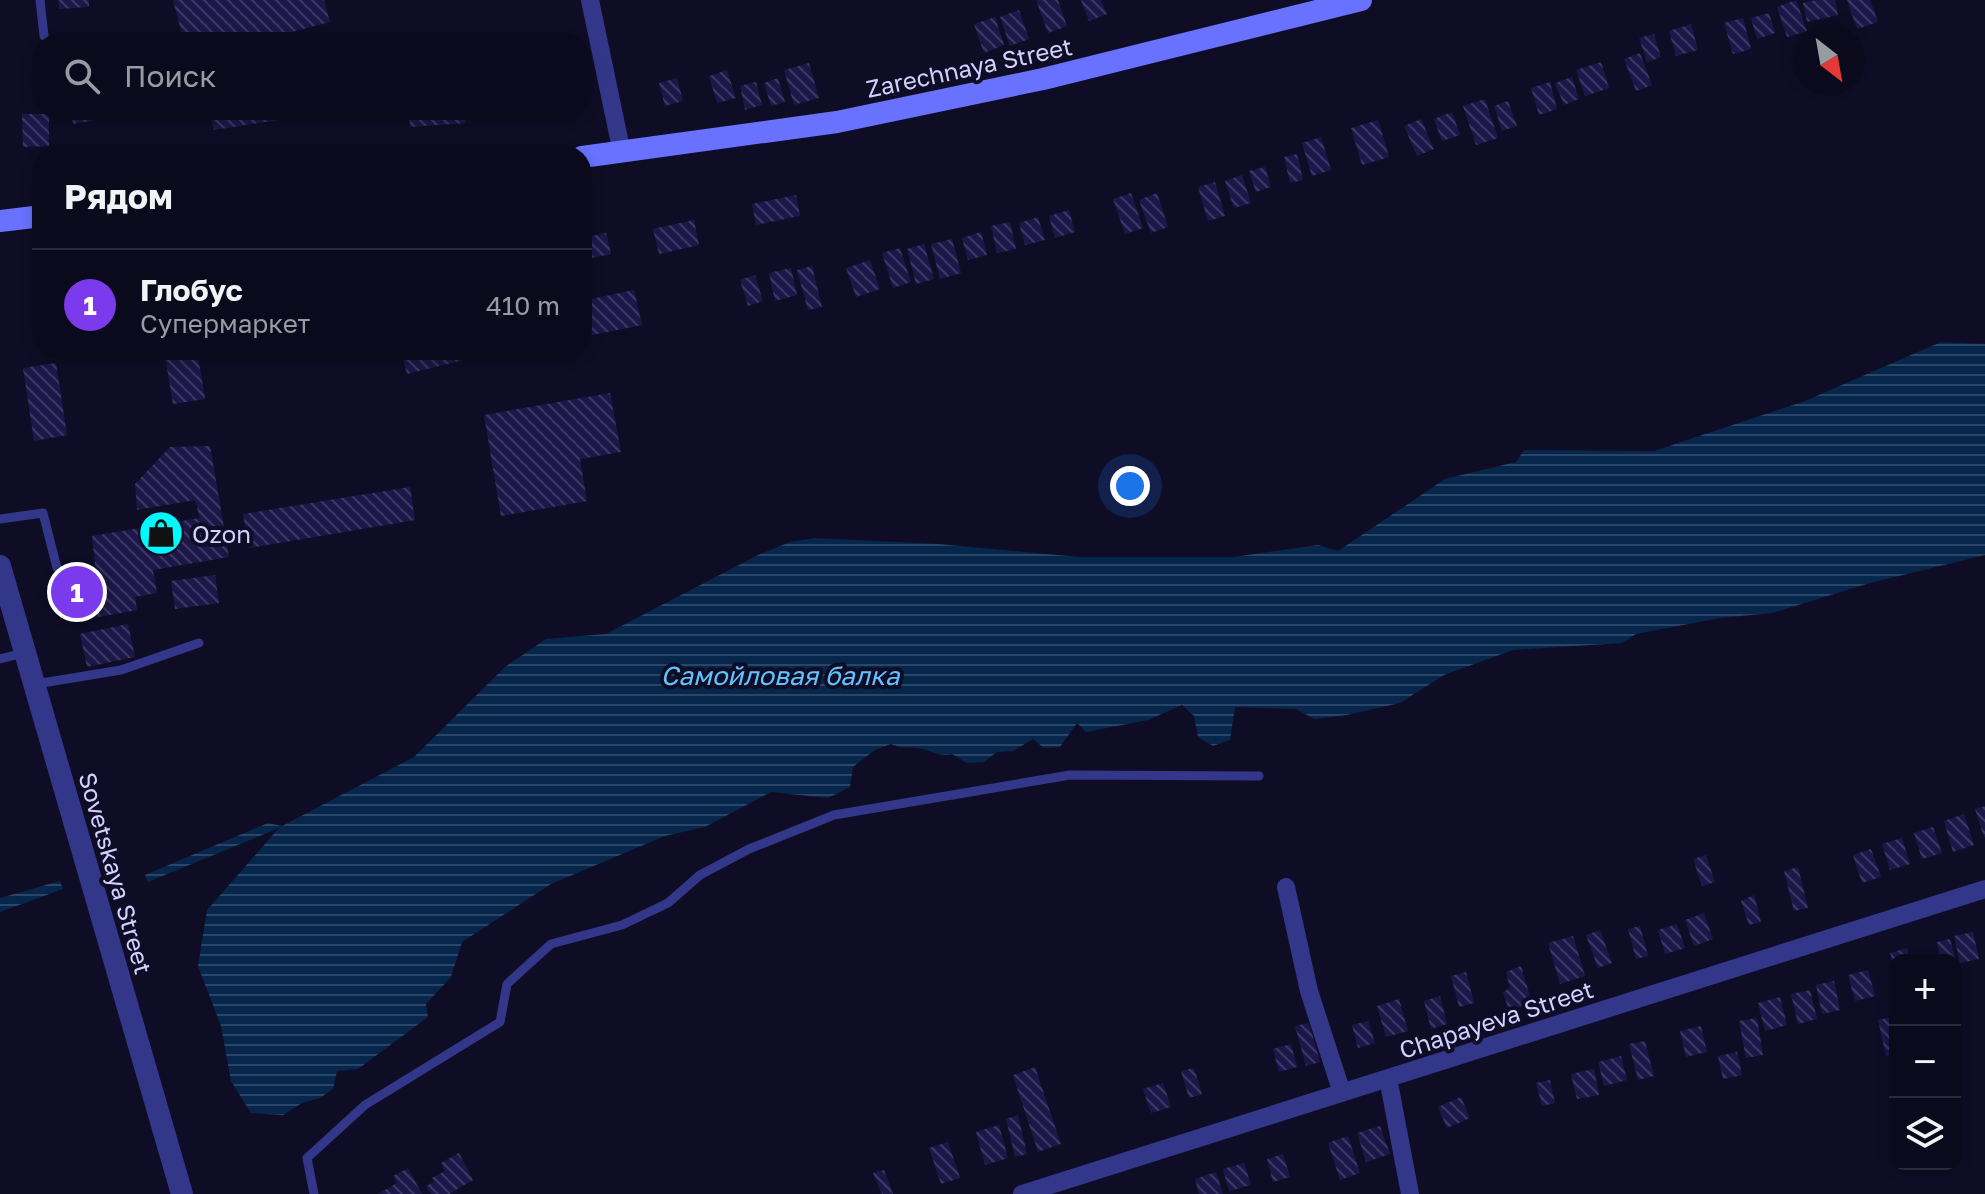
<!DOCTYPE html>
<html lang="ru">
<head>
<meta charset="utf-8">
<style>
	body { margin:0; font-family:"Golos Text",sans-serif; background:#191829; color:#f1f3f6 }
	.controls { position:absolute; right:24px; bottom:24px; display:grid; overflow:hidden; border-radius:16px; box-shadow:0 4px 12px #0003 }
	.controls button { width:72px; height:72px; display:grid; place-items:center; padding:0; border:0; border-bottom:2px solid #2b2b3b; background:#0b0a1c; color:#f1f3f6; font:40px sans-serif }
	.compass { position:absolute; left:1793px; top:24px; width:72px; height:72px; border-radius:50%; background:#0b0a1c; box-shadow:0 4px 12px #0003; rotate:149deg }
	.you { position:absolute; left:1130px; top:486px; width:28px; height:28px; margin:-20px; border:6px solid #fff; border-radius:50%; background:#1a73e8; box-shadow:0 0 0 12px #1a73e833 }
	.badge { display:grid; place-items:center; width:52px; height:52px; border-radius:50%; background:#7c3aed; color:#fff; font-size:26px; font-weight:700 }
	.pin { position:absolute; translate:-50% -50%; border:4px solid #fff; box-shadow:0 2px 8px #0006 }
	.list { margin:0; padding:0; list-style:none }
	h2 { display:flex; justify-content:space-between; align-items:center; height:104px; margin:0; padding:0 32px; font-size:34px }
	h2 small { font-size:26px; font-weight:400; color:#9a9aa3 }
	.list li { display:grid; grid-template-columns:52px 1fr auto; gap:24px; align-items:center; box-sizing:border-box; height:112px; padding:0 32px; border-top:2px solid #2b2b3b }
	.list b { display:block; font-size:30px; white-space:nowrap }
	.list p { margin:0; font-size:26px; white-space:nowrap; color:#9a9aa3 }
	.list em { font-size:26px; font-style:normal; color:#9a9aa3 }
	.icon { flex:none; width:44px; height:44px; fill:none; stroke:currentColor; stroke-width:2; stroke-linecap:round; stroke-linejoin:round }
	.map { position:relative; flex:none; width:1985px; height:1194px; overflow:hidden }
	.search { position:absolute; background:#0b0a1c; box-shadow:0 4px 12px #0003; left:32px; top:32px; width:560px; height:88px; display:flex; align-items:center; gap:20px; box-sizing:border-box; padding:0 28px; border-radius:32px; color:#9a9aa3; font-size:30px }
	.panel { position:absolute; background:#0b0a1c; box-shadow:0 4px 12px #0003; left:32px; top:144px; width:560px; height:216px; border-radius:32px }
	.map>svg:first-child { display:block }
</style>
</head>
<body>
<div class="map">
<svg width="1985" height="1194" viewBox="0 0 1985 1194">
	<defs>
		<pattern id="water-rules" width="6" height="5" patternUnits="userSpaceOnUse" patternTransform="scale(2)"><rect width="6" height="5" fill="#07264b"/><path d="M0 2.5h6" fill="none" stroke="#2a4566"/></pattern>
		<pattern id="building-back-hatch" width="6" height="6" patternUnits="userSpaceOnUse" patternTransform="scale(2)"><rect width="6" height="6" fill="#1d1749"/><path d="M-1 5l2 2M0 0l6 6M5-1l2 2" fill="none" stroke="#3d3864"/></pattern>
	</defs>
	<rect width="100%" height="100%" fill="#0f0d26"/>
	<path fill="url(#water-rules)" d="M 1941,342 L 1985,344 L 1985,555 L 1870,583 L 1772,613 L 1720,618 L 1636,634 L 1622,643 L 1513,650 L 1444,675 L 1400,703 L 1347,715 L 1314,719 L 1296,709 L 1235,707 L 1230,740 L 1213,746 L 1198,737 L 1194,716 L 1182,705 L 1148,720 L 1086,732 L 1077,723 L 1060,747 L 1044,748 L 1033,739 L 1013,751 L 997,752 L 984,762 L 967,763 L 952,754 C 939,757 930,750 918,748 C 907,747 902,749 891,744 L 875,750 L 853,767 L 850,787 L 828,798 L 771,792 L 705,827 L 665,836 L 551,884 L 462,942 L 451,977 L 426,1004 L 428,1017 L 358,1069 L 337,1071 L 333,1089 L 320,1098 L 302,1103 L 283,1115 L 251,1113 L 231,1081 L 221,1026 L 198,966 L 207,910 L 279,828 L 148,882 L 145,875 L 268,823 L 282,826 L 414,757 L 505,667 L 546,639 L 606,634 L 758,555 L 790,542 L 815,538 L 938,544 L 1080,557 L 1234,557 L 1318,545 L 1338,551 L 1445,479 L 1516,462 L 1524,450 L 1654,451 L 1805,401 Z
		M 60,881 L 63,889 L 0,912 L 0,898 Z"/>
	<path fill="url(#building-back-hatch)" d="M 58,0 L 89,0 L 89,7 L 59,9 Z
		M 173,0 L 324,0 L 330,22 L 253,42 L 184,42 Z
		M 1036,0 L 1058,0 L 1067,26 L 1048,33 Z
		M 1081,0 L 1101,0 L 1107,14 L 1089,21 Z
		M 1796,0 L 1807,31 L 1787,37 L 1777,7 Z
		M 1816,0 L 1835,0 L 1838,15 L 1807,22 L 1803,3 Z
		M 1847,0 L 1870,0 L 1878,22 L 1857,29 Z
		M 1019,10 L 1029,39 L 1010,46 L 1000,17 Z
		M 1769,13 L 1775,33 L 1757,39 L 1751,18 Z
		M 995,17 L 1004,45 L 984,53 L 974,24 Z
		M 1743,18 L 1751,49 L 1733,54 L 1724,23 Z
		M 1691,24 L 1698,50 L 1676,56 L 1669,31 Z
		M 1654,34 L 1661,57 L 1647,62 L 1639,38 Z
		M 1640,53 L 1652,85 L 1636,91 L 1624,59 Z
		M 1601,62 L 1609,88 L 1585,96 L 1576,70 Z
		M 809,63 L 819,98 L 794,105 L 784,70 Z
		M 727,70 L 736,98 L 717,103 L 709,76 Z
		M 1572,77 L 1579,99 L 1564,105 L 1555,83 Z
		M 677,78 L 683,101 L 665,106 L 659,83 Z
		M 778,78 L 785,102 L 771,106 L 764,83 Z
		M 756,82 L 762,105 L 745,110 L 740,86 Z
		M 1550,82 L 1557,109 L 1539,115 L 1531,88 Z
		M 1485,99 L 1498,138 L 1476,145 L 1463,106 Z
		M 1508,101 L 1517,126 L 1502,131 L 1494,106 Z
		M 71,110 L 141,110 L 141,112 L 73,124 Z
		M 210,110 L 328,110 L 329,112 L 214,130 Z
		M 409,110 L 465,110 L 466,123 L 410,127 Z
		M 1452,112 L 1460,135 L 1442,141 L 1434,119 Z
		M 22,114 L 49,114 L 49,146 L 23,147 Z
		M 1421,119 L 1434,149 L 1417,156 L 1404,126 Z
		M 1378,120 L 1389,157 L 1362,165 L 1351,128 Z
		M 1321,137 L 1331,170 L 1312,176 L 1302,143 Z
		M 1297,154 L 1303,180 L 1290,183 L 1284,157 Z
		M 1265,167 L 1271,187 L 1256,192 L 1249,171 Z
		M 1242,175 L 1251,203 L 1234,208 L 1225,181 Z
		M 1215,182 L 1225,216 L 1208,221 L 1198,187 Z
		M 1131,193 L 1143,228 L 1125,234 L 1113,199 Z
		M 1157,193 L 1168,227 L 1151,233 L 1139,200 Z
		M 796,195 L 800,216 L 756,225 L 752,204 Z
		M 1069,210 L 1075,232 L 1055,238 L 1049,216 Z
		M 1038,217 L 1045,240 L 1025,245 L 1019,223 Z
		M 694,220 L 699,245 L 659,254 L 653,229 Z
		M 1010,222 L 1016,249 L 997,253 L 991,226 Z
		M 981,232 L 987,255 L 968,260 L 962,238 Z
		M 606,233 L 611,254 L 586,259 L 582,238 Z
		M 952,239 L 961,273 L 940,279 L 931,244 Z
		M 924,244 L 934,279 L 916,284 L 907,249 Z
		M 900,248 L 911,282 L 893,288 L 882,253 Z
		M 870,260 L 880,289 L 856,297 L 846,268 Z
		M 812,266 L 822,307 L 808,310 L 797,270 Z
		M 791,268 L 797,295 L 775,301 L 769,273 Z
		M 755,275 L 763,301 L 748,306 L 740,280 Z
		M 634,290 L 642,325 L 582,337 L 582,301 Z
		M 164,350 L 197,350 L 205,399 L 173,404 Z
		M 423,350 L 478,350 L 480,356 L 407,374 L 402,355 Z
		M 56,363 L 67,435 L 34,441 L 23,368 Z
		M 610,393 L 621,452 L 580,459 L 587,501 L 501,516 L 484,415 Z
		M 210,446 L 229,557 L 153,570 L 157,593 L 135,597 L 137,610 L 76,621 L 69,578 L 96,573 L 92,536 L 200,518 L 195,500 L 137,510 L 135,484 L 170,447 Z
		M 410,487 L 415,520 L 249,548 L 243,514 Z
		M 215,575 L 219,603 L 175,609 L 171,581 Z
		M 128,624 L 135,657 L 87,667 L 80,634 Z
		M 1985,806 L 1985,837 L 1984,837 L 1975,809 Z
		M 1964,814 L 1974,845 L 1953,852 L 1944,821 Z
		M 1933,827 L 1942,853 L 1922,859 L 1914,833 Z
		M 1902,838 L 1910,864 L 1890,870 L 1882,844 Z
		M 1871,849 L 1881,877 L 1862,883 L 1853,855 Z
		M 1706,855 L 1715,882 L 1702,886 L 1693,859 Z
		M 1798,867 L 1808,908 L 1794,911 L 1784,871 Z
		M 1754,895 L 1761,922 L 1749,925 L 1741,901 Z
		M 1704,913 L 1713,939 L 1694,946 L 1685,920 Z
		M 1677,924 L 1685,948 L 1665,954 L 1658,930 Z
		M 1640,926 L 1648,956 L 1636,959 L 1628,929 Z
		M 1600,930 L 1612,963 L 1598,968 L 1586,935 Z
		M 1973,932 L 1979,959 L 1960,963 L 1954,936 Z
		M 1573,936 L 1585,976 L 1560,984 L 1548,943 Z
		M 1950,939 L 1956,960 L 1941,960 L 1937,942 Z
		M 1907,948 L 1910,960 L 1895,960 L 1894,966 L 1890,953 Z
		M 1521,966 L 1532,1003 L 1509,1011 L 1503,992 L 1510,988 L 1506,972 Z
		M 1868,970 L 1875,996 L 1855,1001 L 1848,975 Z
		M 1466,972 L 1474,1003 L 1459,1007 L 1451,976 Z
		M 1834,981 L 1840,1010 L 1822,1014 L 1816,985 Z
		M 1810,990 L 1817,1019 L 1798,1024 L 1791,994 Z
		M 1440,996 L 1447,1024 L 1431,1029 L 1424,1001 Z
		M 1780,997 L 1787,1025 L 1765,1031 L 1758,1003 Z
		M 1399,999 L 1408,1031 L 1386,1037 L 1377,1006 Z
		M 1895,1017 L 1895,1054 L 1886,1056 L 1878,1020 Z
		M 1757,1018 L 1763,1055 L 1746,1058 L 1739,1021 Z
		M 1368,1021 L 1375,1043 L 1358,1048 L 1352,1025 Z
		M 1309,1023 L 1320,1062 L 1306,1066 L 1295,1026 Z
		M 1701,1026 L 1707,1052 L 1686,1057 L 1680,1031 Z
		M 1645,1041 L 1654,1076 L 1638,1080 L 1629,1044 Z
		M 1291,1044 L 1297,1067 L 1279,1072 L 1273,1049 Z
		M 1737,1052 L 1742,1075 L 1723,1079 L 1718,1056 Z
		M 1621,1056 L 1627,1080 L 1604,1086 L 1598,1062 Z
		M 1035,1067 L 1061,1144 L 1038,1152 L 1013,1075 Z
		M 1194,1068 L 1202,1094 L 1189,1098 L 1181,1071 Z
		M 1594,1069 L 1599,1095 L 1577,1099 L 1571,1074 Z
		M 1550,1080 L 1555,1103 L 1542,1106 L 1536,1083 Z
		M 1163,1083 L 1171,1107 L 1151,1113 L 1143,1089 Z
		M 1461,1097 L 1470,1118 L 1447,1128 L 1438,1107 Z
		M 1018,1115 L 1027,1154 L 1015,1157 L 1006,1119 Z
		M 999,1125 L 1008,1158 L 985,1165 L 976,1132 Z
		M 1380,1126 L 1390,1154 L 1366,1162 L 1357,1133 Z
		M 1348,1136 L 1360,1173 L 1340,1180 L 1328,1143 Z
		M 948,1142 L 960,1178 L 941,1184 L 929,1148 Z
		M 459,1153 L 473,1180 L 449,1194 L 431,1194 L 426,1186 L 434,1182 L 432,1178 L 445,1171 L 441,1163 Z
		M 1283,1154 L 1290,1177 L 1273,1182 L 1267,1159 Z
		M 1244,1163 L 1251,1185 L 1229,1191 L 1223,1169 Z
		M 408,1168 L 422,1194 L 378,1194 L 397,1183 L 393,1176 Z
		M 884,1170 L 893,1194 L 882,1194 L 873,1173 Z
		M 1216,1172 L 1223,1194 L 1199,1194 L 1195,1179 Z"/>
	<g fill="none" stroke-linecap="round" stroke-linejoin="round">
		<path stroke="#333789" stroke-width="9" d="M 40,0 L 44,36
			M 0,519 L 43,513 L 57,568
			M 0,659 L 24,653
			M 36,684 L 121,670 L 199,643
			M 314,1194 L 307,1158 L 365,1105 L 500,1022 L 507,984 L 551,944 L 622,925 L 668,903 L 700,875 L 749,849 L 834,815 L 1070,775 L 1259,776"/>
		<path stroke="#333789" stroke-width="18" d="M 590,0 L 622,153
			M 1286,887 L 1309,991 L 1342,1093
			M 1388,1078 L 1410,1194
			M 1022,1194 L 1985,889"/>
		<path stroke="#333789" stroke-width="22" d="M 0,566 L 182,1194"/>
		<path stroke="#6972ff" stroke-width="22" d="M 582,157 L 837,122 L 1043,79 L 1361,0
			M 0,221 L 42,216"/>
	</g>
	<defs>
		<g id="shop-disc" transform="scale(2.3)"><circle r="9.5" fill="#00f9fd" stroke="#0f0d26"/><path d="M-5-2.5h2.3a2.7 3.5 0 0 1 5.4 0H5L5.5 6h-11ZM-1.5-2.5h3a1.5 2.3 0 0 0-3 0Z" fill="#111"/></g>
	</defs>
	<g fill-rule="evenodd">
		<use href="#shop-disc" x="161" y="533"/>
	</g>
	<g text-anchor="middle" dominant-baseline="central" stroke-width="8" stroke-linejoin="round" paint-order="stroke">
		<g font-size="24" fill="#d3d2ff" stroke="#0f0d26">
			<text transform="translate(969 67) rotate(-12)">Zarechnaya Street</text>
			<text transform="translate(116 873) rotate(74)">Sovetskaya Street</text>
			<text transform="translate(1496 1019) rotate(-18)">Chapayeva Street</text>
		</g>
		<g font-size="24" fill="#d3d2ff" stroke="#0f0d26" text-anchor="start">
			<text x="192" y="533">Ozon</text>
		</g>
		<g font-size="26" font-style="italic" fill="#60c3ff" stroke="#0f0d26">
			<text x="780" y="675">Самойловая балка</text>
		</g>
	</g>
</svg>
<div class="controls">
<button>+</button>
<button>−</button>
<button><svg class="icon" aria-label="layers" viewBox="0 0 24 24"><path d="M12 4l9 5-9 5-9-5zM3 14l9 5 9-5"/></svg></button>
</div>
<svg class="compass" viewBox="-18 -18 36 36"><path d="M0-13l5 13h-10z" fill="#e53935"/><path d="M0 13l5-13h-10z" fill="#9a9aa3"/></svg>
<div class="you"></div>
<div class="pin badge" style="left:77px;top:592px">1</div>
<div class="search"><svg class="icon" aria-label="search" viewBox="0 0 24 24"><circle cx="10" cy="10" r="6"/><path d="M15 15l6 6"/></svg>Поиск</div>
<section class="panel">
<h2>Рядом<small></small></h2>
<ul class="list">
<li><span class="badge">1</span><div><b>Глобус</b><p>Супермаркет</p></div><em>410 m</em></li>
</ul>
</section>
</div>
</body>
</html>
